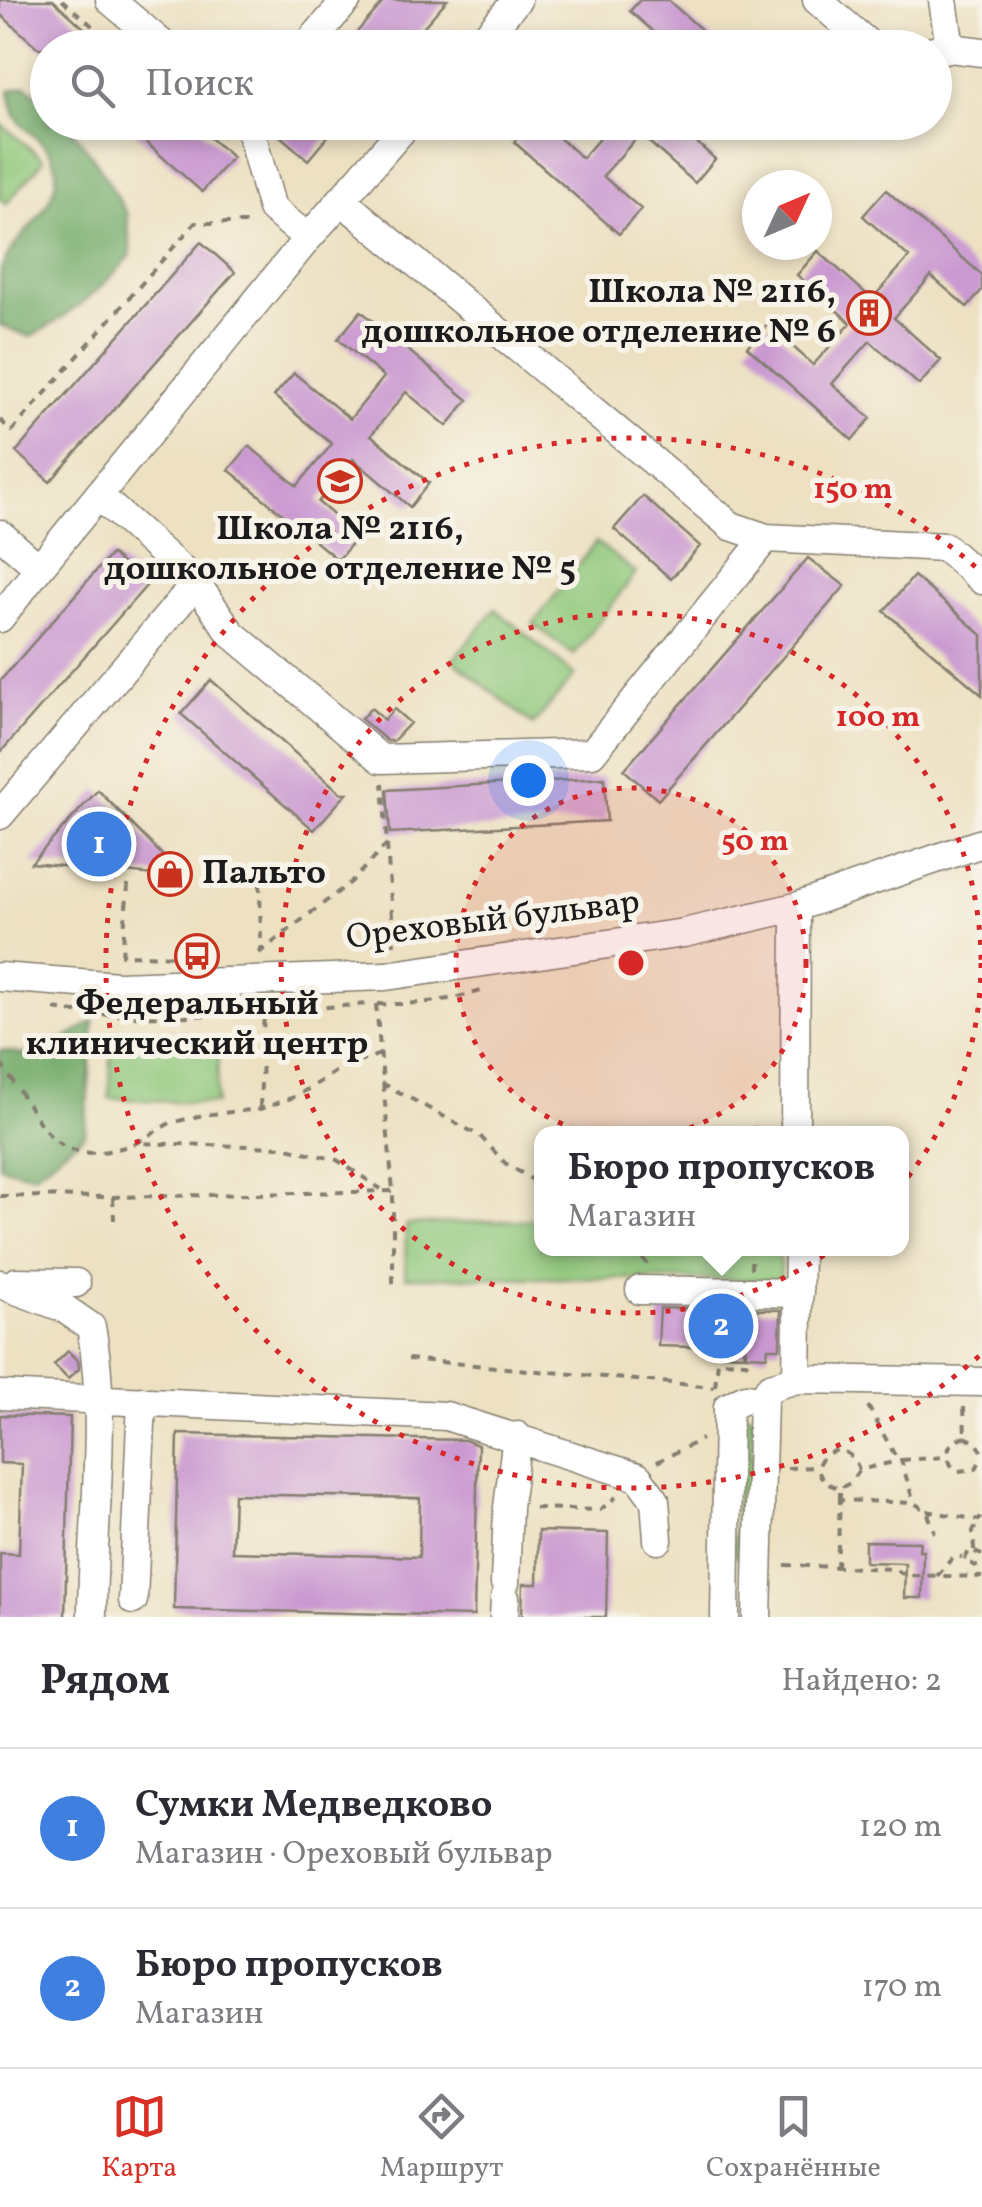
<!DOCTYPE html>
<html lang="ru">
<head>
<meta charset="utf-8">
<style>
	body { margin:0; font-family:Vollkorn,serif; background:#f2f2f3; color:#2b2b33 }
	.compass { position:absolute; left:742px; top:170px; width:90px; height:90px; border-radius:50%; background:#fff; box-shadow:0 5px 15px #0003; rotate:46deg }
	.you { position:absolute; left:528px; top:780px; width:35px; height:35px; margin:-25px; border:8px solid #fff; border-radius:50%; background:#1a73e8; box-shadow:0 0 0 15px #1a73e833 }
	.badge { display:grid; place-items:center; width:65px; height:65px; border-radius:50%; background:#d93025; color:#fff; font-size:32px; font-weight:700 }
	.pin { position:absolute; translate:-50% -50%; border:5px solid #fff; box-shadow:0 2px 10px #0006 }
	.popup { position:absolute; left:534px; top:1126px; width:375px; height:130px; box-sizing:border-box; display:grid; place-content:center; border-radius:20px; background:#fff; filter:drop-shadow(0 2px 8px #0005); font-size:32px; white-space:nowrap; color:#7c7c81 }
	.popup b { font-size:38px; color:#2b2b33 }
	.popup::after { content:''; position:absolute; left:50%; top:100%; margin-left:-20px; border:20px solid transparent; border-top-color:#fff }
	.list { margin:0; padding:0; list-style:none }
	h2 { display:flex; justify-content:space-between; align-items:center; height:130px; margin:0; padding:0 40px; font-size:42px }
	h2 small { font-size:32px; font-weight:400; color:#7c7c81 }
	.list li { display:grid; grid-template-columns:65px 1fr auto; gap:30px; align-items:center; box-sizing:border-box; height:160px; padding:0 40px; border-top:2px solid #e1e1e2 }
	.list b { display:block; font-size:38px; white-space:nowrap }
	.list p { margin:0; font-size:32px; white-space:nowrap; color:#7c7c81 }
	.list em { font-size:32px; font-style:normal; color:#7c7c81 }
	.icon { flex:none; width:55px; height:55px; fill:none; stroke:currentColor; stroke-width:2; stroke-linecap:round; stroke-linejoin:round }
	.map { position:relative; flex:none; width:982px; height:1617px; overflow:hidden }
	.search { position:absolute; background:#fff; box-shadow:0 5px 15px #0003; left:30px; right:30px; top:30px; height:110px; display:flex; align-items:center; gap:25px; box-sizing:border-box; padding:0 35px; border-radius:55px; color:#7c7c81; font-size:38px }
	.sheet { height:450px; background:#fff }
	nav { display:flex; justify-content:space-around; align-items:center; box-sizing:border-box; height:140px; border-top:2px solid #e1e1e2; background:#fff; font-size:28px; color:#7c7c81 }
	nav a { display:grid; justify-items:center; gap:5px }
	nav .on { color:#d93025 }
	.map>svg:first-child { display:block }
</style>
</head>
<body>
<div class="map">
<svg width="982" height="1617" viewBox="0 0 982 1617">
	<rect width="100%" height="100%" fill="#f7f3e8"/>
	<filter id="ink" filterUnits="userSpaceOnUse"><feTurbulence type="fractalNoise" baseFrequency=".01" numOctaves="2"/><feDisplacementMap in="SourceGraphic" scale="20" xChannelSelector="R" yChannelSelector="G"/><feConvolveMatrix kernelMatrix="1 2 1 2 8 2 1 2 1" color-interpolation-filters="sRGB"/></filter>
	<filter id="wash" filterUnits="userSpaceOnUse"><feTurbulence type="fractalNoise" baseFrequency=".0048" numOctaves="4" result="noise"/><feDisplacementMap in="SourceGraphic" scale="40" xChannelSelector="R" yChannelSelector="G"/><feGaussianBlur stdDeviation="2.25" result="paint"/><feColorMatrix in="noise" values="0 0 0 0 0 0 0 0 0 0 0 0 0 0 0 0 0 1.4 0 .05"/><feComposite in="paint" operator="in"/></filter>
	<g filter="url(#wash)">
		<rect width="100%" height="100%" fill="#ede1c2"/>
		<path fill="#90c87b" stroke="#56724c" stroke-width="2.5" d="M 0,123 L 44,160 L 6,204 L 0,199 Z
			M 596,542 L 636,573 L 574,655 L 533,624 Z
			M 495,609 L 575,675 L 533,725 L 453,660 Z
			M 112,1042 L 219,1048 L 216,1104 L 109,1098 Z
			M 541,1219 L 541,1248 L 779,1249 L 781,1280 L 405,1277 L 406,1225 Z
			M 747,1414 L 753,1416 L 750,1556 L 734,1556 L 742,1415 Z"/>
		<path fill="#74ac6b" stroke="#486444" stroke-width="2.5" d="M 26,86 L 47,103 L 48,122 L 67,123 L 96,161 L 127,214 L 131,255 C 102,289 70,316 30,337 L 0,325 C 0,308 0,286 1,270 C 10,238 60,210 56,169 C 54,148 30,135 18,120 C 12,113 11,101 9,91 Z
			M 94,1021 L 85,1134 L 33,1175 L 0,1166 L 0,1050 L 36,1057 Z"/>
		<g id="blocks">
			<path fill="#ca99d1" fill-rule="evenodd" d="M 0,0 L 53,0 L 106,48 L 38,48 L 0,14 Z
				M 385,0 L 447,0 L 405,48 L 343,48 Z
				M 640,0 L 668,0 L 722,48 L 672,48 L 630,11 Z
				M 123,122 L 192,122 L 232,157 L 202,192 Z
				M 290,122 L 340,122 L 308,160 L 279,135 Z
				M 531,122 L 541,122 L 582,158 L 614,122 L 674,122 L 715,159 L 695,183 L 640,134 L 603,176 L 641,209 L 619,234 L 514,142 Z
				M 886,190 L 982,275 L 982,290 L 967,307 L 931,276 L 894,318 L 941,360 L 919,385 L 870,341 L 832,384 L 871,418 L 852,440 L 747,347 L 768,324 L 813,365 L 851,323 L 797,275 L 818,251 L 872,299 L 909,257 L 863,216 Z
				M 201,242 L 235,272 L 50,482 L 16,452 Z
				M 361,311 L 468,400 L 447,426 L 406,392 L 371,435 L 429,483 L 410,507 L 353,459 L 318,502 L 358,536 L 338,560 L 229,470 L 249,446 L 297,486 L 332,444 L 274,396 L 294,373 L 350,419 L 384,377 L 338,339 Z
				M 643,496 L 700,546 L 671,579 L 614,529 Z
				M 111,554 L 147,585 L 0,753 L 0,681 Z
				M 808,558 L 845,586 L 658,800 L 624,770 Z
				M 914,576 L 982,635 L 982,695 L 884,611 Z
				M 211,680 L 341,793 L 347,793 L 314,830 L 181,714 Z
				M 371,708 L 384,720 L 394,709 L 410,723 L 393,741 L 387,741 L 361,719 Z
				M 604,778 L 607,821 L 390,833 L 387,790 Z
				M 98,790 L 185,878 L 31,863 Z
				M 660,1308 L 781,1310 L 780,1348 L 768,1348 L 767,1356 L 723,1354 L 723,1348 L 658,1346 Z
				M 68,1351 L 78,1361 L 79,1369 L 68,1379 L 54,1365 Z
				M 0,1415 L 70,1417 L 65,1617 L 0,1617 L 0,1553 L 19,1554 L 22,1464 L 0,1463 Z
				M 178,1434 L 465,1440 L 478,1445 L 474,1616 L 174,1609 ZM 234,1494 L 420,1498 L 419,1557 L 232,1552 Z
				M 538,1531 L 608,1533 L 606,1617 L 522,1617 L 523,1584 L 537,1584 Z
				M 865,1541 L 920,1542 L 919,1550 L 923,1550 L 922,1598 L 904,1598 L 905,1563 L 865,1562 Z"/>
		</g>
	</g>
	<g filter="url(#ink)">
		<use href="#blocks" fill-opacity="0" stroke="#847e6f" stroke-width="2.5"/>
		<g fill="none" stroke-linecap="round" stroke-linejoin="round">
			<g stroke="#847e6f" stroke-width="31">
				<path id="minor" d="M 110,0 L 167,48
					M 817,0 L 873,48
					M 943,0 L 950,48
					M 305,48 L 347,0
					M 476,48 L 517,0
					M 934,50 L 950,48 L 982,52
					M 248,122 L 272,209 L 308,238
					M 341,200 L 731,526 L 766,538 L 945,547 L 982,580
					M 0,534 L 39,568 L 308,238 L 409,122
					M 196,583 L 231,633 L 381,759 L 592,753 L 766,538
					M 0,618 L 39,568
					M 0,815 L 196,583 L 99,496
					M 0,977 L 119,986 L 386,976 L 684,933 L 796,907 L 982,843
					M 795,1134 L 796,907
					M 16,1282 L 76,1283
					M 0,1284 L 62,1307 L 91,1327 C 108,1415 92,1526 92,1617
					M 640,1290 L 799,1293
					M 797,1379 L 982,1382
					M 0,1395 L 446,1416 L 638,1477 L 655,1500 L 658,1540
					M 763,1400 L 770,1387 L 797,1379 L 799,1248
					M 505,1583 L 508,1507 L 517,1436
					M 133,1600 L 142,1401
					M 504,1617 L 505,1598
					M 725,1617 L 728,1407 L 745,1398 L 763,1400 L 757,1617"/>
			</g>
			<path stroke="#847e6f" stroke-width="4" stroke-dasharray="8 8" stroke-linecap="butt" d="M 62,0 L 118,48
				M 206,122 L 224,137
				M 0,420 L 12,431 L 195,223 L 253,223
				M 387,845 L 394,945
				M 260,883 L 261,953
				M 128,884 L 122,955 L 189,956
				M 259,953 L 351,882 L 387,844 L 383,783
				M 376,1004 L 393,1191 L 393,1286
				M 378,1004 C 417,1005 450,1001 487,989
				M 54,1009 C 157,1025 266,1011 369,1004
				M 380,1054 L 338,1070 L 297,1096 L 260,1109 L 203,1115 L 170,1123 L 136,1143 L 283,1147 L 337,1160 L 381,1189
				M 0,1064 C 45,1119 46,1176 136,1143
				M 382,1083 L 480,1136 L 505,1163 L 541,1185
				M 260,1107 L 264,1011
				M 755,1134 L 755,1121
				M 0,1196 L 113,1197 L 393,1191
				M 113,1197 L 114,1220
				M 630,1248 L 649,1265
				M 751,1269 L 752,1248
				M 745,1348 L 746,1362
				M 408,1359 L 714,1387
				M 715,1386 L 718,1361 L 746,1362 L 752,1368
				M 868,1406 L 898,1461 L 901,1460 L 914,1503
				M 964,1407 L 965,1437
				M 965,1437 C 949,1440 944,1451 951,1465 L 958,1471 L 976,1469 L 982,1456
				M 965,1437 L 976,1442 L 982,1451
				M 901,1460 L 946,1457
				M 657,1462 L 702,1439
				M 787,1468 L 817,1467
				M 842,1487 L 850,1483 L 859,1470
				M 840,1500 L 840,1488 C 826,1485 821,1480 817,1467 C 827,1444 852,1446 859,1470 L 898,1461
				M 535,1508 L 600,1510 L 616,1497
				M 927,1511 L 979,1520 L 982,1515
				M 974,1550 L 973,1531 L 978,1521
				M 982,1555 L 970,1550 L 964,1560 L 976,1566 L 982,1564
				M 785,1565 L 894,1569 L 905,1575 L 982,1577
				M 837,1568 L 840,1500 L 914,1503 L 927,1511 L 935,1533
				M 937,1576 L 954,1556 L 962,1557"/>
			<use href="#minor" stroke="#fff" stroke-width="28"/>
		</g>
	</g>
	<circle cx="631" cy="963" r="175" fill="#d62828" fill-opacity=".12"/>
	<g fill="none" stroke="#d62828" stroke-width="5" stroke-dasharray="5 10">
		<circle cx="631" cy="963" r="175"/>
		<circle cx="631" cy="963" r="350"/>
		<path d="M979 1356A525 525 0 1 1 979 570"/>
	</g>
	<defs>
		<g id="building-ring" transform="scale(2.25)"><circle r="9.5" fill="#f7f3e8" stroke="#c8321e" stroke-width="1.5"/><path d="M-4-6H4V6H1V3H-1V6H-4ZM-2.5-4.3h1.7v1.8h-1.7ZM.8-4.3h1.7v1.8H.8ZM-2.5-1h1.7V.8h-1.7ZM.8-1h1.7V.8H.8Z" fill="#c8321e"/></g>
		<g id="school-ring" transform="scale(2.25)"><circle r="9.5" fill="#f7f3e8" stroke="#c8321e" stroke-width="1.5"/><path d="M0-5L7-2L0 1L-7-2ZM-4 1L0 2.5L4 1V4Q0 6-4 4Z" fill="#c8321e"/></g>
		<g id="shop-ring" transform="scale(2.25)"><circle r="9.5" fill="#f7f3e8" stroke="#c8321e" stroke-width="1.5"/><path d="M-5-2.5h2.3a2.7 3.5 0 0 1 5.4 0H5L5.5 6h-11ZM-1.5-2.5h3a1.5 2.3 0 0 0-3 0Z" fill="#c8321e"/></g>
		<g id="bus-ring" transform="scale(2.25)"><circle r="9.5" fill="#f7f3e8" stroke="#c8321e" stroke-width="1.5"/><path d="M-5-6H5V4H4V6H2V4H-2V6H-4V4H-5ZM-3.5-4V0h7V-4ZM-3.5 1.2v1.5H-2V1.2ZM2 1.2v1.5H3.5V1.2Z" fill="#c8321e"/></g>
	</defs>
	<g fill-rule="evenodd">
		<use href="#building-ring" x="869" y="313"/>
		<use href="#school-ring" x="340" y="481"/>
		<use href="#shop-ring" x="170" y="874"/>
		<use href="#bus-ring" x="197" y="956"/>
	</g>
	<g text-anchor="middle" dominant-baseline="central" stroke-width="10" stroke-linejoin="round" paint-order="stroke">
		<g font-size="35" font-weight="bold" fill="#1c1c1c" stroke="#f7f3e8">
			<text x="836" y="293" text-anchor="end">Школа № 2116,<tspan x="836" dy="40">дошкольное отделение № 6</tspan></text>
			<text x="340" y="530">Школа № 2116,<tspan x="340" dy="40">дошкольное отделение № 5</tspan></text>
			<text x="202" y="874" text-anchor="start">Пальто</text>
			<text x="197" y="1005">Федеральный<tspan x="197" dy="40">клинический центр</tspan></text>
		</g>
		<g font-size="35" fill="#1c1c1c" stroke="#f7f3e8">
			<text transform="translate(493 921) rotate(-7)">Ореховый бульвар</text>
		</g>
	</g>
	<circle cx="631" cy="963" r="15" fill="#d62828" stroke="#f7f3e8" stroke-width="5"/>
	<g font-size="30" text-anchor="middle" font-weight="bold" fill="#d62828" stroke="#f7f3e8" stroke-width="10" stroke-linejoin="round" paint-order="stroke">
		<text x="853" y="498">150 m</text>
		<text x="878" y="726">100 m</text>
		<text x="755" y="850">50 m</text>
	</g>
</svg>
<svg class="compass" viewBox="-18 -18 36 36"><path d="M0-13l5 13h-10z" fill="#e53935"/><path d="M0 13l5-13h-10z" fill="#7c7c81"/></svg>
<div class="you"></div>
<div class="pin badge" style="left:99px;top:844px;background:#3f7fe0">1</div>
<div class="pin badge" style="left:721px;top:1326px;background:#3f7fe0">2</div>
<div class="popup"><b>Бюро пропусков</b>Магазин</div>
<div class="search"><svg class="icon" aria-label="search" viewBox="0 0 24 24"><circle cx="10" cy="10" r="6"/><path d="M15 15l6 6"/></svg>Поиск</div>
</div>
<section class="sheet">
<h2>Рядом<small>Найдено: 2</small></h2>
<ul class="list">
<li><span class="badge" style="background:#3f7fe0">1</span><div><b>Сумки Медведково</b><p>Магазин · Ореховый бульвар</p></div><em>120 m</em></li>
<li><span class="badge" style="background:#3f7fe0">2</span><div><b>Бюро пропусков</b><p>Магазин</p></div><em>170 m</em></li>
</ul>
</section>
<nav>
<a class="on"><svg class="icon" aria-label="map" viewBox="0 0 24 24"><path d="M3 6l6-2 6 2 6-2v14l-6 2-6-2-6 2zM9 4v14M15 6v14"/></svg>Карта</a>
<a><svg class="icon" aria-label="directions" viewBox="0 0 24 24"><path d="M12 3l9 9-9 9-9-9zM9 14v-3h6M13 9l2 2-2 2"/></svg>Маршрут</a>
<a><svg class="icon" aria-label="saved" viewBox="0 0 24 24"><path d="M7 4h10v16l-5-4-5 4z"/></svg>Сохранённые</a>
</nav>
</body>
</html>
